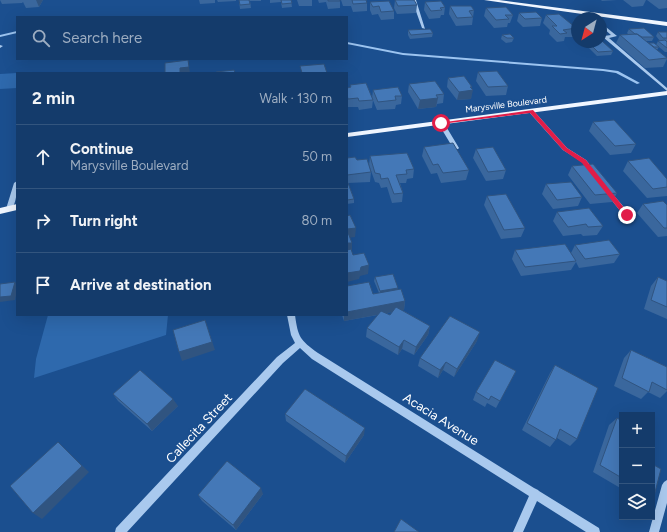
<!DOCTYPE html>
<html lang="en">
<head>
<meta charset="utf-8">
<style>
	body { margin:0; font-family:Figtree,sans-serif; background:#214673; color:#f1f3f6 }
	.controls { position:absolute; right:12px; bottom:12px; display:grid; overflow:hidden; border-radius:0px; box-shadow:0 4px 16px #0002 }
	.controls button { width:36px; height:36px; display:grid; place-items:center; padding:0; border:0; border-bottom:1px solid #33557e; background:#143b6b; color:#f1f3f6; font:20px sans-serif }
	.compass { position:absolute; left:571px; top:12px; width:36px; height:36px; border-radius:50%; background:#143b6b; box-shadow:0 4px 16px #0002; rotate:216deg }
	.stop { position:absolute; width:12px; height:12px; margin:-9px; border:3px solid #e11d48; border-radius:50%; background:#fff }
	.stop.end { background:#e11d48; border-color:#fff; box-shadow:0 1px 4px #0008 }
	.list { margin:0; padding:0; list-style:none }
	h2 { display:flex; justify-content:space-between; align-items:center; height:52px; margin:0; padding:0 16px; font-size:17px }
	h2 small { font-size:13px; font-weight:400; color:#9dadc1 }
	.list li { display:grid; grid-template-columns:26px 1fr auto; gap:12px; align-items:center; box-sizing:border-box; height:64px; padding:0 16px; border-top:1px solid #33557e }
	.list b { display:block; font-size:15px; white-space:nowrap }
	.list p { margin:0; font-size:13px; white-space:nowrap; color:#9dadc1 }
	.list em { font-size:13px; font-style:normal; color:#9dadc1 }
	.icon { flex:none; width:22px; height:22px; fill:none; stroke:currentColor; stroke-width:2; stroke-linecap:round; stroke-linejoin:round }
	.map { position:relative; flex:none; width:667px; height:532px; overflow:hidden }
	.search { position:absolute; background:#143b6b; box-shadow:0 4px 16px #0002; left:16px; top:16px; width:332px; height:44px; display:flex; align-items:center; gap:10px; box-sizing:border-box; padding:0 14px; border-radius:0px; color:#9dadc1; font-size:15px }
	.panel { position:absolute; background:#143b6b; box-shadow:0 4px 16px #0002; left:16px; top:72px; width:332px; height:244px; border-radius:0px }
	.map>svg:first-child { display:block }
</style>
</head>
<body>
<div class="map">
<svg width="667" height="532" viewBox="0 0 667 532">
	<rect width="100%" height="100%" fill="#1b4f8f"/>
	<path fill="#2e69ad" d="M 17,73 L 17,88 L 0,89 L 0,74 Z
		M 48,315 L 168,315 L 166,335 L 34,378 L 36,359 Z"/>
	<g fill="none" stroke-linecap="round" stroke-linejoin="round">
		<path fill="#9cc4f0" fill-rule="evenodd" d="M 17,31 L 17,33 L 0,37 L 0,35 Z
			M 347,42 L 403,53 L 603,69 L 618,71 L 640,83 L 637,84 L 616,73 L 603,71 L 403,55 L 347,44 Z"/>
		<path fill="#a9c9ee" fill-rule="evenodd" d="M 412,0 L 416,0 L 425,29 L 422,28 Z
			M 601,23 L 617,36 L 609,38 L 667,88 L 667,91 L 604,38 L 604,36 L 611,35 L 601,26 Z
			M 0,45 L 3,46 L 0,48 Z
			M 531,109 L 533,110 L 567,148 L 586,160 L 595,171 L 594,172 L 590,172 L 582,162 L 563,150 L 529,112 L 529,110 Z
			M 441,121 L 444,123 L 459,148 L 458,149 L 454,149 L 453,148 L 438,123 Z
			M 17,181 C 17,190 17,206 9,211 L 7,211 L 6,209 L 14,183 Z
			M 608,190 L 610,191 L 629,213 L 630,215 L 629,217 L 625,217 L 606,193 L 605,192 L 606,191 Z
			M 287,315 L 295,315 C 298,337 300,340 318,353 L 534,488 L 538,490 L 539,491 L 599,528 L 600,532 L 586,532 L 537,501 L 523,532 L 513,532 L 529,496 L 312,359 L 300,348 L 283,363 L 127,532 L 115,532 L 116,528 L 277,357 L 295,343 L 291,335 Z
			M 667,480 L 667,503 L 659,532 L 649,532 L 662,485 L 664,482 Z"/>
		<path fill="#f0f6ff" fill-rule="evenodd" d="M 484,0 L 499,0 L 667,22 L 667,26 Z
			M 667,91 L 667,95 L 347,137 L 347,133 Z
			M 17,204 L 17,210 L 0,214 L 0,208 Z"/>
	</g>
	<path fill="#3a679d" fill-rule="evenodd" d="M 0,0 L 43,0 L 39,7 L 26,8 L 23,2 L 22,3 L 2,4 Z
		M 199,0 L 215,0 L 215,3 L 200,4 Z
		M 217,0 L 236,0 L 236,1 L 218,2 Z
		M 239,0 L 261,0 L 261,1 L 250,1 L 251,8 L 240,9 Z
		M 270,0 L 291,0 L 292,7 L 282,8 L 281,2 L 270,3 Z
		M 297,0 L 312,0 L 312,6 L 299,6 Z
		M 318,0 L 340,0 L 340,8 L 328,9 L 326,2 L 319,3 Z
		M 341,0 L 366,0 L 367,3 L 367,11 L 353,12 L 351,6 L 343,6 Z
		M 395,0 L 417,5 L 416,13 L 397,14 L 394,8 Z
		M 601,0 L 617,0 L 602,1 Z
		M 623,0 L 646,0 L 643,6 L 632,7 Z
		M 647,0 L 667,0 L 667,8 L 659,9 Z
		M 370,2 L 394,11 L 394,19 L 381,20 L 378,14 L 372,15 L 370,10 Z
		M 425,2 L 445,7 L 444,15 L 441,15 L 440,18 L 429,19 L 424,10 Z
		M 450,6 L 474,10 L 472,25 L 456,26 L 449,14 Z
		M 486,8 L 513,15 L 510,23 L 508,23 L 507,27 L 494,28 L 484,16 Z
		M 519,13 L 542,18 L 540,26 L 523,27 L 517,21 Z
		M 546,15 L 572,25 L 574,20 L 577,19 L 577,33 L 575,31 L 573,37 L 565,37 L 564,41 L 557,42 L 549,34 L 550,30 L 543,23 Z
		M 601,26 L 604,29 L 601,37 Z
		M 629,29 L 654,37 L 652,41 L 646,41 L 649,43 L 656,45 L 658,41 L 660,41 L 656,36 L 658,32 L 667,32 L 667,52 L 665,52 L 659,47 L 657,50 L 667,58 L 667,59 L 663,67 L 645,68 L 616,43 L 620,35 L 628,34 L 627,33 Z
		M 408,30 L 433,33 L 432,37 L 410,39 L 408,35 Z
		M 502,35 L 514,38 L 512,42 L 506,43 L 501,39 Z
		M 588,42 L 613,51 L 611,55 L 597,56 L 587,46 Z
		M 478,72 L 508,86 L 506,95 L 486,96 L 476,81 Z
		M 448,78 L 472,87 L 471,99 L 457,100 L 447,87 Z
		M 409,84 L 444,94 L 443,103 L 437,104 L 436,107 L 418,109 L 408,92 Z
		M 350,85 L 373,100 L 372,108 L 359,110 L 358,107 L 348,107 L 347,104 L 347,88 L 350,87 Z
		M 373,90 L 402,96 L 401,104 L 396,105 L 395,109 L 377,110 L 372,98 Z
		M 593,122 L 636,144 L 631,153 L 610,155 L 589,131 Z
		M 424,147 L 469,170 L 466,180 L 441,183 L 437,173 L 431,174 L 422,156 Z
		M 476,149 L 506,170 L 503,179 L 486,181 L 473,158 Z
		M 370,156 L 414,169 L 413,178 L 407,179 L 406,183 L 400,183 L 403,193 L 402,202 L 392,203 L 387,187 L 381,188 L 379,183 L 375,182 L 369,165 Z
		M 347,158 L 357,160 L 371,172 L 370,182 L 348,183 L 354,199 L 354,203 L 347,204 Z
		M 628,161 L 667,179 L 667,196 L 647,198 L 623,171 Z
		M 572,166 L 617,193 L 612,202 L 590,204 L 568,175 Z
		M 546,184 L 582,197 L 578,206 L 553,209 L 542,194 Z
		M 487,196 L 525,228 L 521,237 L 501,239 L 484,205 Z
		M 643,204 L 667,205 L 667,236 L 658,237 L 637,213 Z
		M 557,212 L 603,226 L 597,235 L 583,236 L 581,234 L 563,236 L 553,221 Z
		M 575,245 L 620,254 L 614,263 L 579,268 L 576,262 L 571,270 L 521,276 L 512,259 L 515,250 L 571,253 Z
		M 375,277 L 398,288 L 398,290 L 405,301 L 404,310 L 402,310 L 430,326 L 428,335 L 414,355 L 402,349 L 398,355 L 366,337 L 367,328 L 378,315 L 344,321 L 342,315 L 347,315 L 373,294 L 379,293 L 374,281 ZM 392,312 L 390,315 L 386,313 Z
		M 658,277 L 667,281 L 667,319 L 644,309 L 651,286 Z
		M 477,341 L 454,377 L 443,370 L 438,378 L 418,366 L 420,358 Z
		M 631,350 L 667,367 L 667,391 L 660,398 L 648,392 L 641,399 L 614,386 L 624,358 Z
		M 555,365 L 577,439 L 570,446 L 557,438 L 550,447 L 522,430 L 550,373 Z
		M 516,371 L 496,408 L 487,403 L 485,407 L 473,400 L 476,392 Z
		M 113,394 L 178,406 L 152,431 L 118,401 Z
		M 285,414 L 364,435 L 345,463 L 286,421 Z
		M 617,418 L 622,421 L 622,489 L 593,472 L 609,425 Z
		M 263,494 L 236,530 L 202,501 L 198,495 Z"/>
	<path fill="#305480" d="M 36,0 L 43,0 L 39,7 Z
		M 188,60 L 190,73 L 180,73 L 180,68 Z
		M 470,87 L 472,87 L 471,90 L 473,90 L 471,99 L 457,100 L 459,92 Z
		M 438,98 L 436,107 L 418,109 L 420,100 Z
		M 356,228 L 355,237 L 347,238 L 347,229 Z
		M 347,243 L 352,243 L 352,252 L 347,252 Z
		M 369,265 L 368,274 L 360,276 L 359,279 L 347,282 L 347,273 L 361,267 Z
		M 15,282 L 17,285 L 17,291 L 15,300 L 0,302 L 0,297 Z
		M 398,288 L 398,292 L 380,296 L 380,291 Z
		M 405,301 L 404,310 L 344,321 L 344,315 L 347,315 L 347,312 Z
		M 205,320 L 215,350 L 182,361 L 179,352 Z
		M 430,326 L 428,335 L 414,355 L 416,347 Z
		M 480,332 L 477,341 L 454,377 L 457,369 Z
		M 404,340 L 402,349 L 398,355 L 399,347 Z
		M 446,362 L 443,370 L 438,378 L 440,370 Z
		M 173,399 L 178,406 L 152,431 L 147,424 Z
		M 365,428 L 364,435 L 345,463 L 346,456 Z
		M 58,442 L 89,472 L 42,519 L 33,513 Z
		M 261,488 L 263,494 L 236,530 L 233,525 Z"/>
	<path fill="#4478b7" stroke="#305480" d="M 239,0 L 249,0 L 250,4 L 240,5 Z
		M 281,0 L 291,0 L 292,3 L 282,4 Z
		M 328,0 L 340,0 L 340,1 L 328,1 Z
		M 352,0 L 366,0 L 367,3 L 353,4 Z
		M 395,0 L 414,0 L 417,5 L 398,6 Z
		M 389,1 L 394,11 L 381,12 L 379,6 L 373,7 L 370,2 Z
		M 441,1 L 445,7 L 440,8 L 442,10 L 431,11 L 425,2 Z
		M 450,6 L 471,6 L 474,10 L 469,11 L 473,17 L 457,18 Z
		M 506,7 L 513,15 L 505,15 L 509,19 L 496,20 L 486,8 Z
		M 536,12 L 542,18 L 525,19 L 519,13 Z
		M 559,14 L 576,28 L 563,30 L 567,33 L 560,34 L 552,26 L 557,26 L 546,15 Z
		M 601,26 L 604,29 L 601,29 Z
		M 644,28 L 654,37 L 642,37 L 637,34 L 635,34 L 629,29 Z
		M 430,29 L 433,33 L 411,35 L 408,30 Z
		M 658,32 L 667,32 L 667,38 L 663,38 Z
		M 510,34 L 514,38 L 507,38 L 502,35 Z
		M 637,34 L 667,58 L 649,60 L 620,35 Z
		M 665,40 L 667,42 L 667,48 L 658,41 Z
		M 601,41 L 602,41 L 613,51 L 598,52 L 588,42 L 601,42 Z
		M 649,43 L 654,43 L 659,47 L 654,47 Z
		M 188,60 L 189,67 L 180,68 L 180,73 L 165,73 L 165,63 Z
		M 324,64 L 327,73 L 302,73 L 300,66 Z
		M 234,70 L 235,73 L 216,73 L 216,72 Z
		M 497,71 L 508,86 L 488,87 L 478,72 Z
		M 464,76 L 472,87 L 470,87 L 473,90 L 459,92 L 448,78 Z
		M 435,81 L 444,94 L 436,95 L 438,98 L 420,100 L 409,84 Z
		M 366,83 L 373,100 L 359,101 L 358,98 L 348,99 L 347,95 L 347,88 L 351,87 L 350,85 Z
		M 398,87 L 402,96 L 395,96 L 396,100 L 378,102 L 373,90 Z
		M 614,120 L 636,144 L 615,146 L 593,122 Z
		M 453,143 L 469,170 L 443,173 L 438,164 L 433,165 L 424,147 Z
		M 493,147 L 506,170 L 488,172 L 476,149 Z
		M 407,153 L 414,169 L 406,170 L 407,174 L 396,175 L 403,193 L 394,194 L 388,178 L 381,179 L 380,174 L 375,173 L 370,156 Z
		M 355,157 L 357,160 L 367,159 L 371,172 L 347,175 L 347,158 Z
		M 649,158 L 667,179 L 667,187 L 653,189 L 628,161 Z
		M 593,164 L 617,193 L 595,195 L 572,166 Z
		M 571,182 L 582,197 L 557,200 L 546,184 Z
		M 347,183 L 348,183 L 354,199 L 347,200 Z
		M 506,194 L 525,228 L 504,230 L 487,196 Z
		M 663,201 L 667,205 L 667,228 L 664,228 L 643,204 Z
		M 589,208 L 603,226 L 588,227 L 586,224 L 568,227 L 557,212 Z
		M 350,215 L 356,228 L 347,229 L 347,216 Z
		M 347,230 L 352,243 L 347,243 Z
		M 609,240 L 620,254 L 585,259 L 575,245 Z
		M 565,244 L 576,261 L 525,267 L 515,250 Z
		M 351,249 L 353,255 L 364,253 L 369,265 L 361,267 L 360,271 L 347,273 L 347,250 Z
		M 393,274 L 398,288 L 380,291 L 375,277 Z
		M 658,277 L 667,281 L 667,307 L 651,300 Z
		M 15,282 L 11,296 L 0,297 L 0,284 Z
		M 369,282 L 373,294 L 401,289 L 405,301 L 347,312 L 347,286 Z
		M 396,307 L 430,326 L 416,347 L 404,340 L 399,347 L 367,328 L 381,311 L 390,315 Z
		M 450,316 L 480,332 L 457,369 L 446,362 L 440,370 L 420,358 Z
		M 205,320 L 212,342 L 179,352 L 173,330 Z
		M 631,350 L 667,367 L 667,390 L 652,382 L 649,392 L 622,378 Z
		M 495,360 L 516,371 L 500,401 L 491,396 L 489,400 L 476,392 Z
		M 555,365 L 598,388 L 577,439 L 560,429 L 556,440 L 527,423 Z
		M 140,370 L 173,399 L 147,424 L 113,394 Z
		M 305,389 L 365,428 L 346,456 L 285,414 Z
		M 617,418 L 622,421 L 622,478 L 600,465 Z
		M 58,442 L 82,466 L 33,513 L 10,486 Z
		M 227,461 L 261,488 L 233,525 L 198,495 Z
		M 652,464 L 661,469 L 654,496 L 652,495 Z
		M 401,519 L 419,532 L 394,532 Z"/>
	<path fill="#e11d48" d="M 533,110 L 567,148 L 586,160 L 629,214 L 629,217 L 625,217 L 582,163 L 563,150 L 530,113 L 441,124 L 438,123 Z"/>
	<g text-anchor="middle" dominant-baseline="central" stroke-width="4" stroke-linejoin="round" paint-order="stroke">
		<g font-size="9" fill="#fff" stroke="#1b4f8f">
			<text transform="translate(506 104) rotate(-7)">Marysville Boulevard</text>
		</g>
		<g font-size="13" fill="#fff" stroke="#1b4f8f">
			<text transform="translate(441 419) rotate(32)">Acacia Avenue</text>
			<text transform="translate(199 428) rotate(-47)">Callecita Street</text>
		</g>
	</g>
</svg>
<div class="controls">
<button>+</button>
<button>−</button>
<button><svg class="icon" aria-label="layers" viewBox="0 0 24 24"><path d="M12 4l9 5-9 5-9-5zM3 14l9 5 9-5"/></svg></button>
</div>
<svg class="compass" viewBox="-18 -18 36 36"><path d="M0-13l5 13h-10z" fill="#e53935"/><path d="M0 13l5-13h-10z" fill="#9dadc1"/></svg>
<div class="stop" style="left:441px;top:123px"></div>
<div class="stop end" style="left:627px;top:215px"></div>
<div class="search"><svg class="icon" aria-label="search" viewBox="0 0 24 24"><circle cx="10" cy="10" r="6"/><path d="M15 15l6 6"/></svg>Search here</div>
<section class="panel">
<h2>2 min<small>Walk · 130 m</small></h2>
<ul class="list">
<li><svg class="icon" aria-label="ahead" viewBox="0 0 24 24"><path d="M12 20V5M6 11l6-6 6 6"/></svg><div><b>Continue</b><p>Marysville Boulevard</p></div><em>50 m</em></li>
<li><svg class="icon" aria-label="right" viewBox="0 0 24 24"><path d="M7 20v-9h11M14 6l5 5-5 5"/></svg><div><b>Turn right</b></div><em>80 m</em></li>
<li><svg class="icon" aria-label="arrive" viewBox="0 0 24 24"><path d="M6 21V4h12l-3 4 3 4H6"/></svg><div><b>Arrive at destination</b></div></li>
</ul>
</section>
</div>
</body>
</html>
